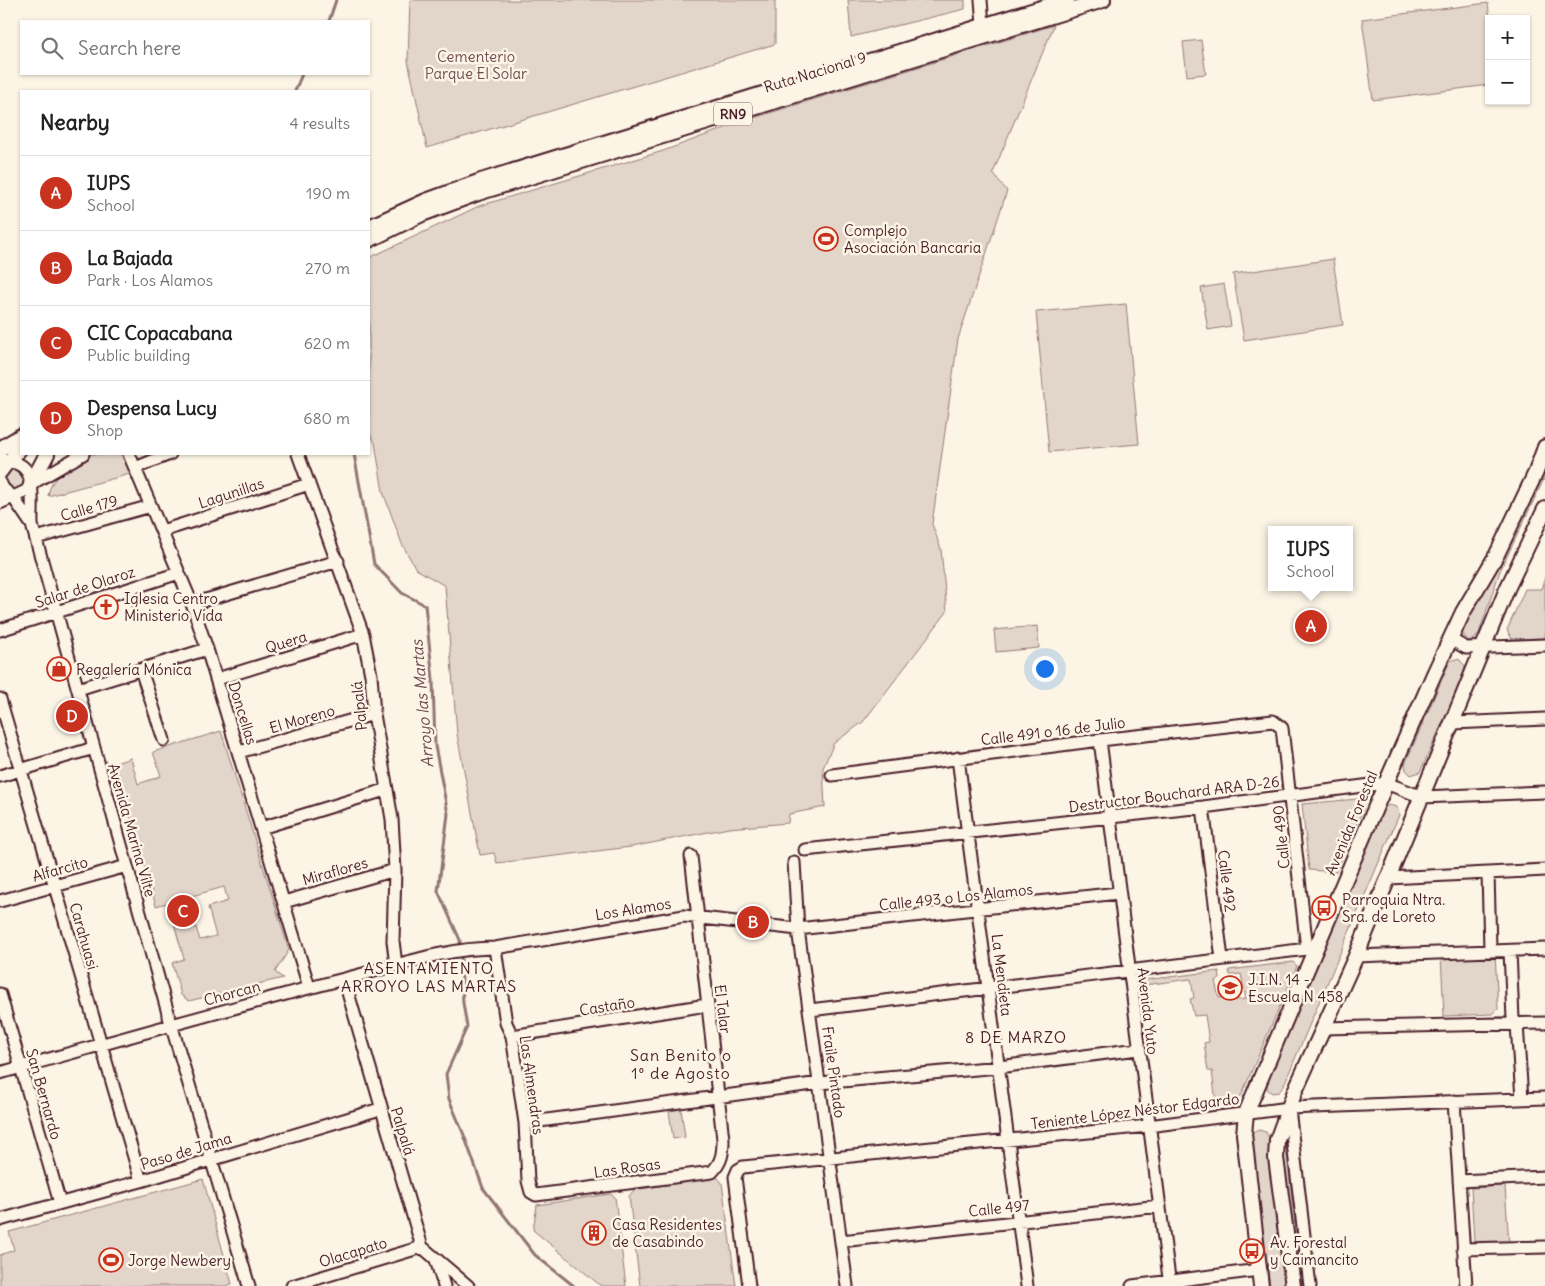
<!DOCTYPE html>
<html lang="en">
<head>
<meta charset="utf-8">
<style>
	body { margin:0; font-family:Delius,sans-serif; background:#f2f2f2; color:#222 }
	.controls { position:absolute; right:15px; top:15px; display:grid; overflow:hidden; border-radius:0px; box-shadow:0 1px 4px #0004 }
	.controls button { width:45px; height:45px; display:grid; place-items:center; padding:0; border:0; border-bottom:1px solid #e0e0e0; background:#fff; color:#222; font:25px sans-serif }
	.you { position:absolute; left:1044px; top:668px; width:18px; height:18px; margin:-12px; border:4px solid #fff; border-radius:50%; background:#1a73e8; box-shadow:0 0 0 8px #1a73e833 }
	.badge { display:grid; place-items:center; width:32px; height:32px; border-radius:50%; background:#c8321e; color:#fff; font-size:16px; font-weight:700 }
	.pin { position:absolute; translate:-50% -50%; border:2px solid #fff; box-shadow:0 1px 5px #0006 }
	.popup { position:absolute; left:1268px; top:526px; width:85px; height:65px; box-sizing:border-box; display:grid; place-content:center; border-radius:0px; background:#fff; filter:drop-shadow(0 1px 4px #0005); font-size:16px; white-space:nowrap; color:#767676 }
	.popup b { font-size:19px; color:#222 }
	.popup::after { content:''; position:absolute; left:50%; top:100%; margin-left:-10px; border:10px solid transparent; border-top-color:#fff }
	.list { margin:0; padding:0; list-style:none }
	h2 { display:flex; justify-content:space-between; align-items:center; height:65px; margin:0; padding:0 20px; font-size:21px }
	h2 small { font-size:16px; font-weight:400; color:#767676 }
	.list li { display:grid; grid-template-columns:32px 1fr auto; gap:15px; align-items:center; box-sizing:border-box; height:75px; padding:0 20px; border-top:1px solid #e0e0e0 }
	.list b { display:block; font-size:19px; white-space:nowrap }
	.list p { margin:0; font-size:16px; white-space:nowrap; color:#767676 }
	.list em { font-size:16px; font-style:normal; color:#767676 }
	.icon { flex:none; width:28px; height:28px; fill:none; stroke:currentColor; stroke-width:2; stroke-linecap:round; stroke-linejoin:round }
	.map { position:relative; flex:none; width:1545px; height:1286px; overflow:hidden }
	.search { position:absolute; background:#fff; box-shadow:0 1px 4px #0004; left:20px; top:20px; width:350px; height:55px; display:flex; align-items:center; gap:12px; box-sizing:border-box; padding:0 18px; border-radius:0px; color:#767676; font-size:19px }
	.panel { position:absolute; background:#fff; box-shadow:0 1px 4px #0004; left:20px; top:90px; width:350px; height:365px; border-radius:0px }
	.map>svg:first-child { display:block }
</style>
</head>
<body>
<div class="map">
<svg width="1545" height="1286" viewBox="0 0 1545 1286">
	<rect width="100%" height="100%" fill="#fcf5e5"/>
	<filter id="ink" filterUnits="userSpaceOnUse"><feTurbulence type="fractalNoise" baseFrequency=".02" numOctaves="2"/><feDisplacementMap in="SourceGraphic" scale="10" xChannelSelector="R" yChannelSelector="G"/><feConvolveMatrix kernelMatrix="1 2 1 2 8 2 1 2 1" color-interpolation-filters="sRGB"/></filter>
	<g filter="url(#ink)">
		<path fill="#e2d5ca" stroke="#967a7a" d="M 410,0 L 775,0 L 775,44 L 427,148 L 408,61 Z
			M 848,0 L 965,0 L 965,9 L 851,37 Z
			M 1488,3 L 1490,19 L 1489,85 L 1373,100 L 1362,19 Z
			M 1054,25 L 993,173 L 1007,191 L 958,339 L 932,524 L 941,549 L 947,612 L 863,722 L 834,743 L 823,768 L 825,807 L 789,814 L 788,823 L 729,828 L 631,847 L 497,863 L 494,853 L 480,855 L 457,734 L 445,586 L 416,569 L 402,544 L 383,492 L 375,443 L 369,432 L 369,258 L 479,206 L 663,151 L 747,120 Z
			M 1201,40 L 1206,74 L 1187,76 L 1183,42 Z
			M 1333,259 L 1343,325 L 1244,340 L 1233,274 Z
			M 1224,284 L 1231,326 L 1208,330 L 1201,288 Z
			M 1126,304 L 1139,444 L 1049,452 L 1036,312 Z
			M 90,454 L 123,454 L 130,474 L 48,496 C 51,473 73,465 90,454 Z
			M 1545,468 L 1545,477 L 1500,571 L 1479,633 L 1475,639 L 1468,641 L 1461,631 L 1505,551 Z
			M3 479a11 11 0 1 1 22 0a11 11 0 1 1-22 0Z
			M 1545,577 L 1545,638 L 1512,639 L 1507,630 L 1525,589 L 1541,589 Z
			M 1037,626 L 1039,648 L 996,652 L 994,630 Z
			M 1456,659 L 1460,660 L 1465,666 L 1463,678 L 1420,772 L 1411,775 L 1406,770 L 1405,764 L 1450,661 Z
			M 221,731 L 289,950 L 275,972 L 283,978 L 189,1001 L 181,995 L 172,963 L 184,959 L 173,920 L 192,915 L 200,940 L 216,936 L 208,907 L 228,901 L 224,887 L 156,906 L 115,763 L 131,758 L 138,784 L 161,776 L 153,752 Z
			M 1357,799 L 1364,807 L 1336,872 L 1309,870 L 1302,804 Z
			M 1388,805 L 1397,807 L 1399,815 L 1283,1087 L 1279,1092 L 1272,1093 L 1267,1089 L 1267,1082 L 1383,810 Z
			M 1495,952 L 1498,1009 L 1493,1014 L 1444,1016 L 1441,956 Z
			M 1293,962 L 1297,966 L 1241,1096 L 1234,1101 L 1216,1103 L 1212,1071 L 1208,1071 L 1204,1043 L 1209,1042 L 1205,1015 L 1194,1016 L 1190,999 L 1194,998 L 1191,979 L 1144,985 L 1144,980 L 1219,971 L 1220,979 L 1215,981 L 1219,998 L 1233,995 L 1234,1000 L 1246,999 L 1241,974 L 1230,975 L 1229,970 Z
			M 681,1109 L 685,1137 L 673,1139 L 669,1111 Z
			M 1259,1130 L 1266,1132 L 1269,1138 L 1287,1286 L 1270,1286 L 1250,1141 L 1252,1133 Z
			M 1284,1134 L 1285,1137 L 1302,1286 L 1298,1286 L 1281,1160 Z
			M 717,1177 L 722,1183 L 736,1286 L 640,1286 L 629,1196 L 634,1190 Z
			M 203,1179 L 232,1284 L 225,1286 L 0,1286 L 0,1255 L 14,1250 L 9,1232 Z
			M 1505,1186 L 1509,1244 L 1478,1245 L 1474,1241 L 1471,1188 Z
			M 610,1194 L 615,1197 L 626,1286 L 601,1286 L 533,1230 L 537,1205 Z"/>
		<g fill="none" stroke-linecap="round" stroke-linejoin="round">
			<path stroke="#917474" stroke-width="3" d="M 329,21 L 336,0
				M 295,91 L 302,74
				M 354,454 L 374,564 L 402,593 L 425,605 L 433,680 L 435,746 L 448,814 L 438,891 L 460,940 L 463,1003 L 467,1027 L 446,1074 L 449,1099 L 464,1135 L 483,1188 L 535,1255 L 574,1286"/>
			<g stroke="#4a1f2b" stroke-width="15">
				<path id="minor" d="M 981,0 L 983,25
					M 129,454 L 192,604 L 207,649 L 309,987
					M 298,454 L 363,634 L 371,675 L 374,714 L 392,819 L 395,870 L 393,941 L 396,965
					M 135,468 L 170,454
					M 0,474 L 9,462 C 39,463 31,502 32,525 L 171,1024 L 249,1286
					M 0,482 L 5,492 L 13,497 L 32,525
					M 0,503 L 26,491 L 31,484 L 83,454
					M 162,531 L 309,484
					M 36,538 L 151,506
					M 192,604 L 338,561
					M 0,630 L 179,573
					M 1450,639 L 1466,648 L 1545,645
					M 141,670 L 164,740
					M 217,679 L 363,634
					M 78,689 L 207,649
					M 0,699 L 141,1181
					M 1453,723 L 1545,719
					M 1100,740 L 1170,1286
					M 239,752 L 374,714
					M 958,758 L 1027,1286
					M 832,775 L 1100,740 L 1273,721 L 1282,728 L 1307,949
					M 0,776 L 94,748
					M 1203,807 L 1222,959
					M 261,828 L 385,790
					M 805,850 L 1203,807 L 1386,783 L 1422,797 L 1545,792
					M 794,862 L 798,929 L 847,1286
					M 1488,873 L 1490,949
					M 1389,878 L 1545,870
					M 0,901 L 127,866
					M 284,902 L 395,870
					M 495,948 L 506,1023 L 512,1036 L 525,1123 L 528,1181 L 531,1192 L 536,1195 L 712,1172 C 722,1162 723,1153 723,1139 L 691,856
					M 1510,951 L 1513,1019 L 1517,1024 L 1522,1099
					M 1356,956 L 1545,949
					M 344,979 L 422,1247 L 468,1286
					M 0,994 L 60,1203
					M 810,1010 L 1307,949 L 1313,953
					M 1323,1028 L 1545,1023
					M 512,1036 L 707,1005
					M 0,1073 C 114,1041 229,1008 344,979 C 394,967 443,948 495,948 L 684,916 L 798,929 L 1118,893
					M 1454,1101 L 1466,1286
					M 1289,1109 L 1310,1286
					M 525,1123 L 820,1083 L 999,1067 L 1138,1049
					M 1459,1181 L 1545,1177
					M 0,1220 L 141,1181 L 380,1109
					M 841,1241 L 1160,1206
					M 1463,1249 L 1545,1247
					M 436,1260 L 444,1286
					M 292,1286 L 422,1247
					M 749,1286 L 735,1177 L 738,1170 L 743,1167 L 1148,1126 L 1289,1108 L 1545,1098
					M 1132,1286 L 1259,1270"/>
			</g>
			<g stroke="#4a1f2b" stroke-width="18">
				<path id="major" d="M 369,227 L 426,201 L 481,181 L 1067,0
					M 369,240 L 422,214 L 478,193 L 1103,0
					M 0,449 L 21,436
					M 0,461 L 9,462 L 21,447
					M 31,484 L 47,454
					M 0,491 L 5,492
					M 1261,1286 L 1244,1134 L 1246,1113 L 1377,804 L 1434,674 L 1463,612 L 1497,554 L 1536,472 L 1545,447
					M 1293,1286 L 1276,1158 L 1277,1140 L 1295,1091 L 1356,956 L 1507,589 L 1545,509"/>
			</g>
			<use href="#minor" stroke="#fcf5e5" stroke-width="11"/>
			<use href="#major" stroke="#fcf5e5" stroke-width="14"/>
		</g>
	</g>
	<defs>
		<g id="stadium-ring" transform="scale(1.25)"><circle r="9.5" fill="#fcf5e5" stroke="#c8321e" stroke-width="1.5"/><path d="M0-5a6.5 5 0 1 0 0 10a6.5 5 0 1 0 0-10ZM-3.5-1.8h7v3.6h-7Z" fill="#c8321e"/></g>
		<g id="church-ring" transform="scale(1.25)"><circle r="9.5" fill="#fcf5e5" stroke="#c8321e" stroke-width="1.5"/><path d="M-1.2-6h2.4v3.5h3.3v2.4h-3.3V6h-2.4V-.1h-3.3v-2.4h3.3Z" fill="#c8321e"/></g>
		<g id="shop-ring" transform="scale(1.25)"><circle r="9.5" fill="#fcf5e5" stroke="#c8321e" stroke-width="1.5"/><path d="M-5-2.5h2.3a2.7 3.5 0 0 1 5.4 0H5L5.5 6h-11ZM-1.5-2.5h3a1.5 2.3 0 0 0-3 0Z" fill="#c8321e"/></g>
		<g id="bus-ring" transform="scale(1.25)"><circle r="9.5" fill="#fcf5e5" stroke="#c8321e" stroke-width="1.5"/><path d="M-5-6H5V4H4V6H2V4H-2V6H-4V4H-5ZM-3.5-4V0h7V-4ZM-3.5 1.2v1.5H-2V1.2ZM2 1.2v1.5H3.5V1.2Z" fill="#c8321e"/></g>
		<g id="school-ring" transform="scale(1.25)"><circle r="9.5" fill="#fcf5e5" stroke="#c8321e" stroke-width="1.5"/><path d="M0-5L7-2L0 1L-7-2ZM-4 1L0 2.5L4 1V4Q0 6-4 4Z" fill="#c8321e"/></g>
		<g id="building-ring" transform="scale(1.25)"><circle r="9.5" fill="#fcf5e5" stroke="#c8321e" stroke-width="1.5"/><path d="M-4-6H4V6H1V3H-1V6H-4ZM-2.5-4.3h1.7v1.8h-1.7ZM.8-4.3h1.7v1.8H.8ZM-2.5-1h1.7V.8h-1.7ZM.8-1h1.7V.8H.8Z" fill="#c8321e"/></g>
	</defs>
	<g fill-rule="evenodd">
		<use href="#stadium-ring" x="826" y="239"/>
		<use href="#church-ring" x="106" y="607"/>
		<use href="#shop-ring" x="59" y="669"/>
		<use href="#bus-ring" x="1324" y="908"/>
		<use href="#school-ring" x="1230" y="988"/>
		<use href="#building-ring" x="594" y="1233"/>
		<use href="#bus-ring" x="1252" y="1251"/>
		<use href="#stadium-ring" x="111" y="1260"/>
	</g>
	<g text-anchor="middle" dominant-baseline="central" stroke-width="5" stroke-linejoin="round" paint-order="stroke">
		<rect fill="#fcf5e5" stroke="#7f5f63" stroke-width="1" x="714" y="102.5" width="38" height="23" rx="4"/>
		<g font-size="14" font-weight="bold" fill="#4a1f2b">
			<text x="733" y="114">RN9</text>
		</g>
		<g font-size="15" fill="#704c53" stroke="#fcf5e5">
			<text x="476" y="56">Cementerio<tspan x="476" dy="17">Parque El Solar</tspan></text>
		</g>
		<g font-size="15" fill="#4a1f2b" stroke="#fcf5e5">
			<text transform="translate(815 72) rotate(-17)">Ruta Nacional 9</text>
			<text transform="translate(231 493) rotate(-18)">Lagunillas</text>
			<text transform="translate(89 508) rotate(-16)">Calle 179</text>
			<text transform="translate(85 587) rotate(-18)">Salar de Olaroz</text>
			<text transform="translate(286 642) rotate(-17)">Quera</text>
			<text transform="translate(359 706) rotate(-96)">Palpalá</text>
			<text transform="translate(243 713) rotate(73)">Doncellas</text>
			<text transform="translate(302 719) rotate(-16)">El Moreno</text>
			<text transform="translate(1053 731) rotate(-7)">Calle 491 o 16 de Julio</text>
			<text transform="translate(1174 794) rotate(-7)">Destructor Bouchard ARA D-26</text>
			<text transform="translate(1351 823) rotate(-67)">Avenida Forestal</text>
			<text transform="translate(132 830) rotate(74)">Avenida Marina Vilte</text>
			<text transform="translate(1281 837) rotate(-96)">Calle 490</text>
			<text transform="translate(60 869) rotate(-16)">Alfarcito</text>
			<text transform="translate(335 871) rotate(-16)">Miraflores</text>
			<text transform="translate(1227 881) rotate(83)">Calle 492</text>
			<text transform="translate(956 897) rotate(-6)">Calle 493 o Los Alamos</text>
			<text transform="translate(633 909) rotate(-9)">Los Alamos</text>
			<text transform="translate(84 936) rotate(74)">Carahuasi</text>
			<text transform="translate(1002 975) rotate(83)">La Mendieta</text>
			<text transform="translate(232 993) rotate(-15)">Chorcan</text>
			<text transform="translate(607 1006) rotate(-9)">Castaño</text>
			<text transform="translate(723 1009) rotate(83)">El Talar</text>
			<text transform="translate(1148 1011) rotate(83)">Avenida Yuto</text>
			<text transform="translate(834 1072) rotate(82)">Fraile Pintado</text>
			<text transform="translate(532 1085) rotate(82)">Las Almendras</text>
			<text transform="translate(44 1094) rotate(74)">San Bernardo</text>
			<text transform="translate(1135 1111) rotate(-7)">Teniente López Néstor Edgardo</text>
			<text transform="translate(403 1131) rotate(73)">Palpalá</text>
			<text transform="translate(186 1151) rotate(-17)">Paso de Jama</text>
			<text transform="translate(627 1168) rotate(-8)">Las Rosas</text>
			<text transform="translate(999 1208) rotate(-6)">Calle 497</text>
			<text transform="translate(353 1252) rotate(-17)">Olacapato</text>
		</g>
		<g font-size="15" fill="#4a1f2b" stroke="#fcf5e5" text-anchor="start">
			<text x="844" y="230">Complejo<tspan x="844" dy="17">Asociación Bancaria</tspan></text>
			<text x="124" y="598">Iglesia Centro<tspan x="124" dy="17">Ministerio Vida</tspan></text>
			<text x="76" y="669">Regalería Mónica</text>
			<text x="1342" y="899">Parroquia Ntra.<tspan x="1342" dy="17">Sra. de Loreto</tspan></text>
			<text x="1248" y="979">J.I.N. 14 -<tspan x="1248" dy="17">Escuela N 458</tspan></text>
			<text x="612" y="1224">Casa Residentes<tspan x="612" dy="17">de Casabindo</tspan></text>
			<text x="1270" y="1242">Av. Forestal<tspan x="1270" dy="17">y Caimancito</tspan></text>
			<text x="128" y="1260">Jorge Newbery</text>
		</g>
		<g font-size="16" font-style="italic" fill="#6d4950" stroke="#fcf5e5">
			<text transform="translate(422 704) rotate(-95)">Arroyo las Martas</text>
		</g>
		<g font-size="16" letter-spacing="1" fill="#4a1f2b" stroke="#fcf5e5">
			<text x="429" y="968">ASENTAMIENTO<tspan x="429" dy="18">ARROYO LAS MARTAS</tspan></text>
			<text x="1016" y="1037">8 DE MARZO</text>
			<text x="681" y="1055">San Benito o<tspan x="681" dy="18">1º de Agosto</tspan></text>
		</g>
	</g>
</svg>
<div class="controls">
<button>+</button>
<button>−</button>
</div>
<div class="you"></div>
<div class="pin badge" style="left:1311px;top:626px">A</div>
<div class="popup"><b>IUPS</b>School</div>
<div class="pin badge" style="left:753px;top:922px">B</div>
<div class="pin badge" style="left:183px;top:911px">C</div>
<div class="pin badge" style="left:72px;top:716px">D</div>
<div class="search"><svg class="icon" aria-label="search" viewBox="0 0 24 24"><circle cx="10" cy="10" r="6"/><path d="M15 15l6 6"/></svg>Search here</div>
<section class="panel">
<h2>Nearby<small>4 results</small></h2>
<ul class="list">
<li><span class="badge">A</span><div><b>IUPS</b><p>School</p></div><em>190 m</em></li>
<li><span class="badge">B</span><div><b>La Bajada</b><p>Park · Los Alamos</p></div><em>270 m</em></li>
<li><span class="badge">C</span><div><b>CIC Copacabana</b><p>Public building</p></div><em>620 m</em></li>
<li><span class="badge">D</span><div><b>Despensa Lucy</b><p>Shop</p></div><em>680 m</em></li>
</ul>
</section>
</div>
</body>
</html>
